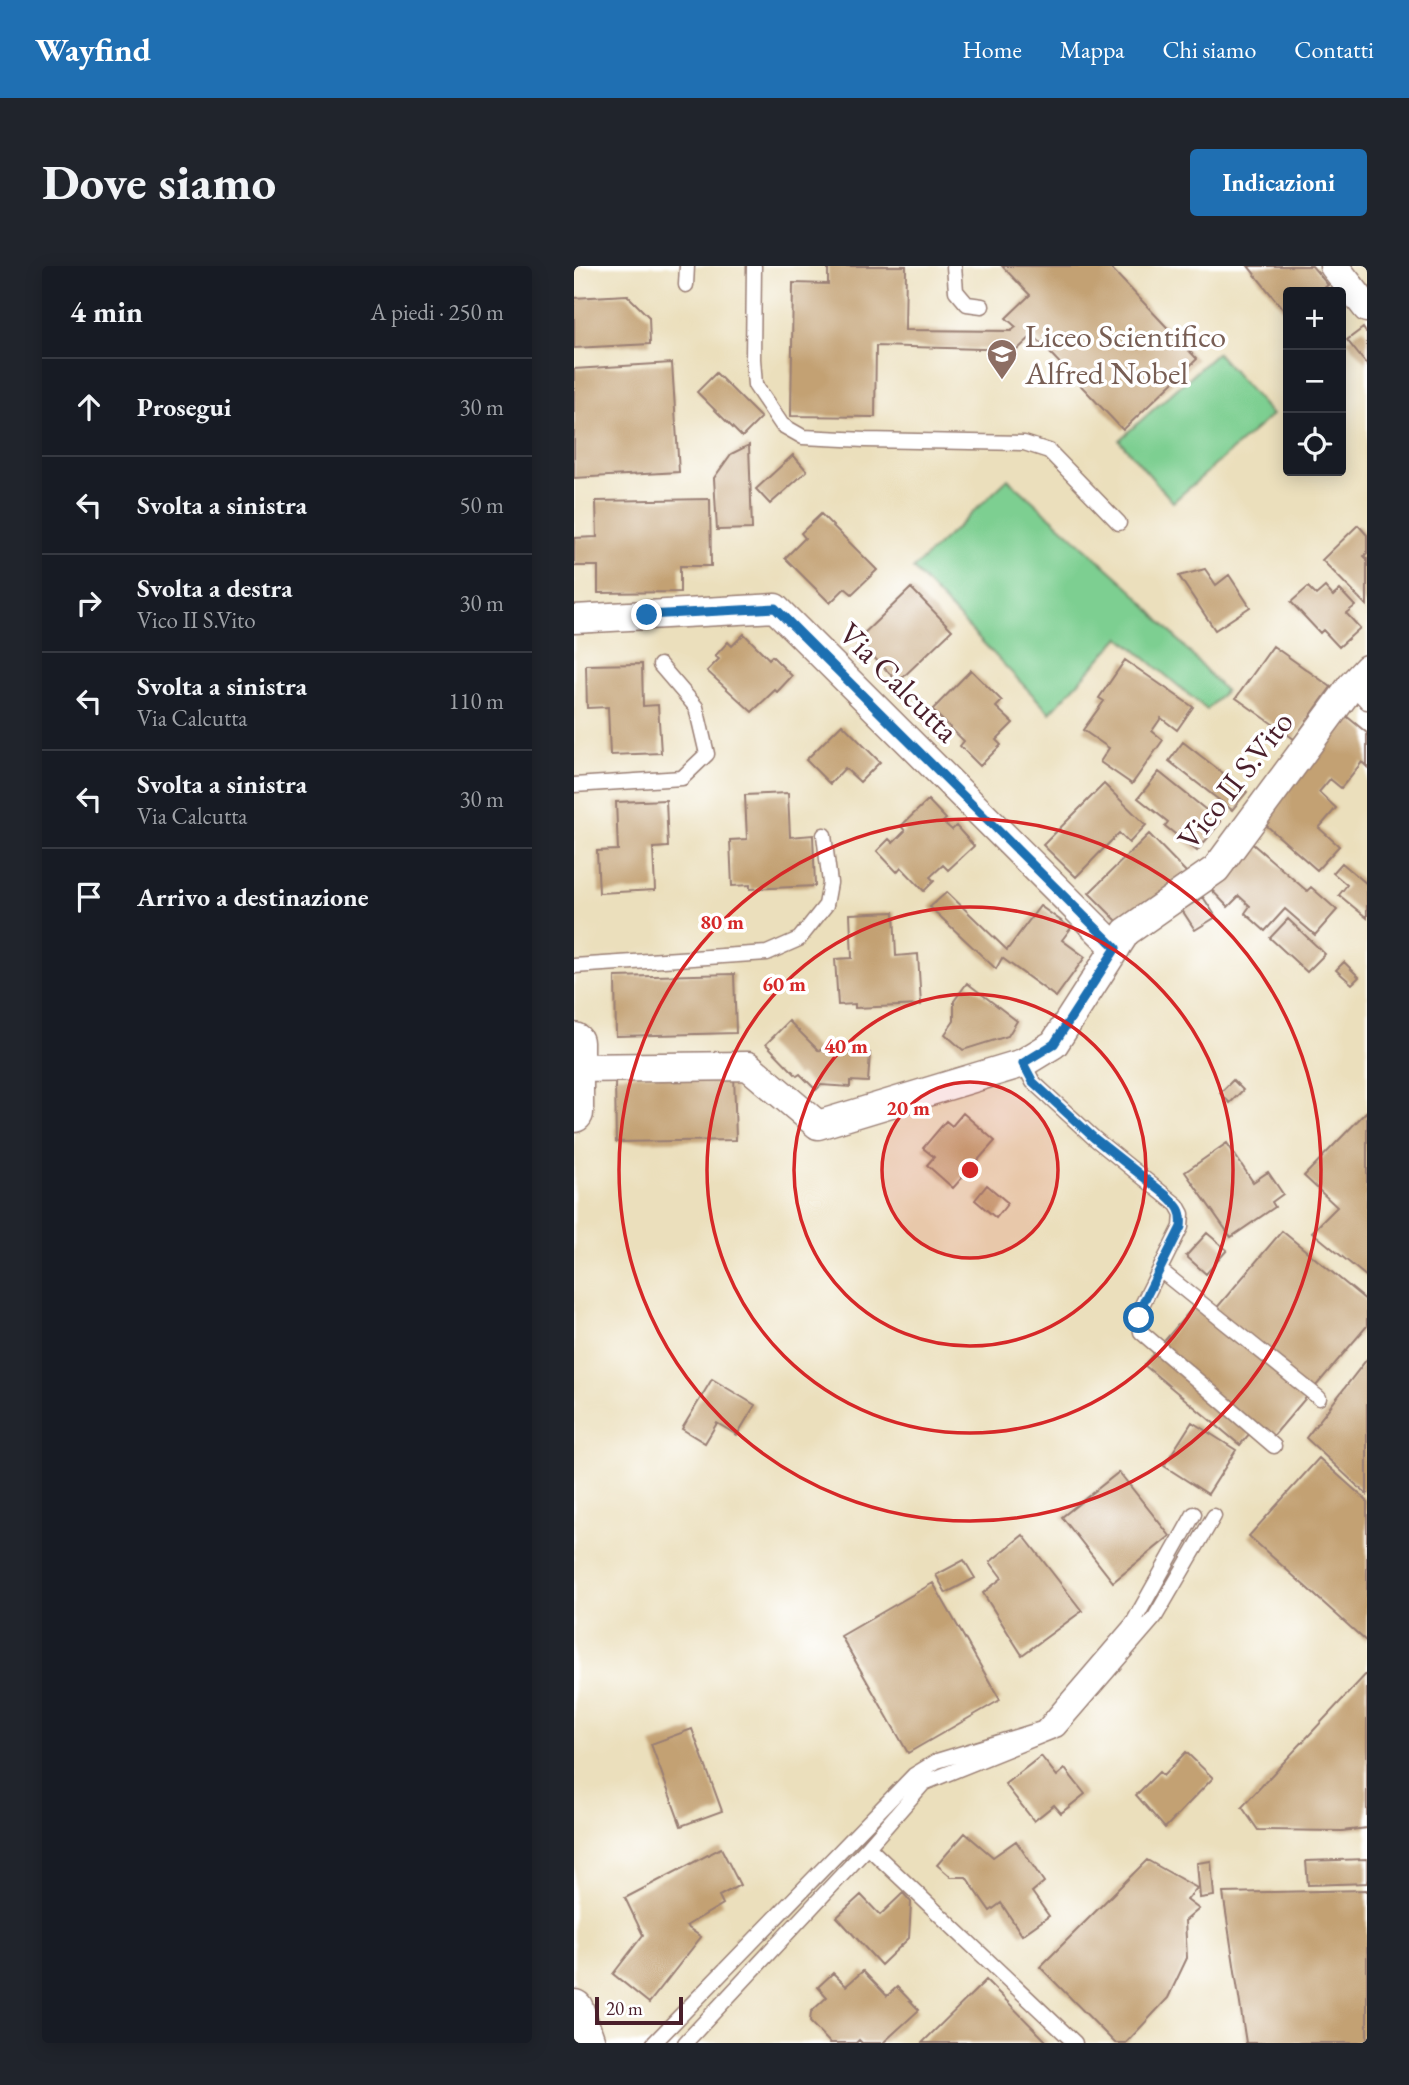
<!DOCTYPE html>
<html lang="it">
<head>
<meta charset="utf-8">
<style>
	body { margin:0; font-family:"EB Garamond",serif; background:#20242c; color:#f1f3f6 }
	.controls { position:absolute; right:21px; top:21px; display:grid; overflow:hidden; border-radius:7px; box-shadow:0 4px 18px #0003 }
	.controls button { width:63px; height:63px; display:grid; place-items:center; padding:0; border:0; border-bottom:2px solid #363941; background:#171b24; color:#f1f3f6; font:35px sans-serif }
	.scale { position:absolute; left:21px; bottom:18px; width:88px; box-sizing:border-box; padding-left:7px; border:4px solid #4a1f2b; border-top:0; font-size:19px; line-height:24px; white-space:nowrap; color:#4a1f2b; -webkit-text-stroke:5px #fff; paint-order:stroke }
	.stop { position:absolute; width:21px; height:21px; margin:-16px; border:5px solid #1f6fb2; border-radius:50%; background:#fff }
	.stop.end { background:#1f6fb2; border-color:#fff; box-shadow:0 2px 7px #0008 }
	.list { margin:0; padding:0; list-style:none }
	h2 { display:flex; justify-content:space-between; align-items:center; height:91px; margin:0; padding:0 28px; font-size:30px }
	h2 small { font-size:23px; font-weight:400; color:#9ea1a6 }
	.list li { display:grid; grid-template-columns:46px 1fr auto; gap:21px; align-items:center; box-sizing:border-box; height:98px; padding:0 28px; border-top:2px solid #363941 }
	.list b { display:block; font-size:26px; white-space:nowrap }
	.list p { margin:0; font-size:23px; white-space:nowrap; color:#9ea1a6 }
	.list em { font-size:23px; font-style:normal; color:#9ea1a6 }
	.icon { flex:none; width:38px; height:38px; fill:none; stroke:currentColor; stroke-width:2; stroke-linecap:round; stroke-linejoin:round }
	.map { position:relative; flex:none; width:793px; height:1777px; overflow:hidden; border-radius:7px }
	header { display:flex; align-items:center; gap:42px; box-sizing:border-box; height:98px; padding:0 35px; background:#1f6fb2; color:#fff }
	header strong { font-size:33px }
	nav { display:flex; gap:38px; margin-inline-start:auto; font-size:24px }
	.intro { display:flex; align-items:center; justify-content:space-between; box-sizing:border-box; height:168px; padding:0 42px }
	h1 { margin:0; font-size:49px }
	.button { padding:18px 32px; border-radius:7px; background:#1f6fb2; color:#fff; font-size:24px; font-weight:700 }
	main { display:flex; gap:42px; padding:0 42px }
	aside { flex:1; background:#171b24; border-radius:7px; box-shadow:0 4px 18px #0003 }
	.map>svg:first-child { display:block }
</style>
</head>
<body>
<header>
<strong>Wayfind</strong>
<nav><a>Home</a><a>Mappa</a><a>Chi siamo</a><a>Contatti</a></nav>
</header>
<div class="intro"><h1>Dove siamo</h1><a class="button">Indicazioni</a></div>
<main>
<aside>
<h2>4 min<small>A piedi · 250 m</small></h2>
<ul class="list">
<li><svg class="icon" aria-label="ahead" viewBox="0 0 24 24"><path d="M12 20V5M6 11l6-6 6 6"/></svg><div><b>Prosegui</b></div><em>30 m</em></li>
<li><svg class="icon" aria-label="left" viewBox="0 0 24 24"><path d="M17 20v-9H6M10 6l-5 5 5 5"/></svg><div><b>Svolta a sinistra</b></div><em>50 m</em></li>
<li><svg class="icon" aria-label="right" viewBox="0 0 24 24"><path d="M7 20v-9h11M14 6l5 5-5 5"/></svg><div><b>Svolta a destra</b><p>Vico II S.Vito</p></div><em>30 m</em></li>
<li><svg class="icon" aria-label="left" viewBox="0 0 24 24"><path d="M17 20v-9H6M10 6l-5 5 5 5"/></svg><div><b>Svolta a sinistra</b><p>Via Calcutta</p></div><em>110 m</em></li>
<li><svg class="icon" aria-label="left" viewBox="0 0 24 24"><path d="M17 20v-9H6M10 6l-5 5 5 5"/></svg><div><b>Svolta a sinistra</b><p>Via Calcutta</p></div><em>30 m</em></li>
<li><svg class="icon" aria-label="arrive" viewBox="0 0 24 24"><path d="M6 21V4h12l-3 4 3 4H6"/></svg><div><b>Arrivo a destinazione</b></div></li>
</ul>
</aside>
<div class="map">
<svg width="793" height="1777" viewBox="0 0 793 1777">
	<rect width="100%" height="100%" fill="#fff"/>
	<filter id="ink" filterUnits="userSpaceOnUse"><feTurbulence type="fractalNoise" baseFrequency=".0143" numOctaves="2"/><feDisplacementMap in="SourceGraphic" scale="14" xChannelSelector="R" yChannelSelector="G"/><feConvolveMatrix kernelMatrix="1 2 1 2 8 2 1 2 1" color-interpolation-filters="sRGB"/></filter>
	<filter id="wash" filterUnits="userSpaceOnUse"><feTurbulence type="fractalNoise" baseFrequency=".00686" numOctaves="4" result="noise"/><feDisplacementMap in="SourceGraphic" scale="28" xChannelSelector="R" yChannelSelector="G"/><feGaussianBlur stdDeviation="1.57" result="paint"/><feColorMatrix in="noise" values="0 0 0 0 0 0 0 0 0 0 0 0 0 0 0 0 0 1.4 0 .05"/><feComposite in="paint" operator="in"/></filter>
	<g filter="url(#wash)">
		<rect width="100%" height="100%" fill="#ebdfbc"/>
		<path fill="#7dcf91" stroke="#64775e" stroke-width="2" d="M 643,87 L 698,149 L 599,236 L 545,174 Z
			M 434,213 L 555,321 L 651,425 L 633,444 L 546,371 L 476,447 L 339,303 Z"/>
		<g id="blocks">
			<path fill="#c3a173" d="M 254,0 L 332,0 L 331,64 L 437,65 L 442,61 L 432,52 L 456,29 L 428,0 L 522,0 L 525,2 L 527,0 L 535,0 L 623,93 L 549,164 L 459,69 L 443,84 L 302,80 L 301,151 L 217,150 L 219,17 L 254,18 Z
				M 674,0 L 738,0 L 754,19 L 745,26 L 714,26 L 714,45 L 712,47 Z
				M 53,29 L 75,51 L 76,78 L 0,82 L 0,32 Z
				M 789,62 L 793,68 L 793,99 L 773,74 Z
				M 98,97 L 105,206 L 0,212 L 0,103 Z
				M 142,107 L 187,152 L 168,171 L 123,126 Z
				M 175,179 L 178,263 L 143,264 L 140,212 L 157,188 Z
				M 219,189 L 233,205 L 196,238 L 182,223 Z
				M 136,233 L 137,300 L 106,300 L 106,326 L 24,327 L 24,300 L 0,300 L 0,272 L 23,271 L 22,235 Z
				M 247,248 L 303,304 L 278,328 L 271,322 L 256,337 L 211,292 L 231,272 L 227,267 Z
				M 784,259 L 793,269 L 793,287 L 790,290 L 793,293 L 793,340 L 748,294 Z
				M 631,303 L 642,319 L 655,309 L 676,341 L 641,364 L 605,310 Z
				M 734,321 L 742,329 L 751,321 L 759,330 L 766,324 L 781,340 L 772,347 L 786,362 L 765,381 L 749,364 L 746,367 L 717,336 Z
				M 337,322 L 378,364 L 324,416 L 283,374 Z
				M 170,368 L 195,393 L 198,390 L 218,410 L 203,426 L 201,424 L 178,446 L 133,405 L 145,393 L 141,390 L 154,376 L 158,380 Z
				M 699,380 L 757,421 L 720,473 L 662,432 Z
				M 551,394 L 619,441 L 603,464 L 587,452 L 578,465 L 589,474 L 558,518 L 526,496 L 535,482 L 509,464 L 530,435 L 525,432 Z
				M 68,398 L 69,440 L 84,439 L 87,487 L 36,489 L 34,441 L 13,442 L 12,399 Z
				M 397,404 L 428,435 L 422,441 L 439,457 L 422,474 L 427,479 L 406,500 L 386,480 L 390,475 L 358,444 Z
				M 771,449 L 793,467 L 793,501 L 788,496 L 767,522 L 756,513 L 745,526 L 762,542 L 745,562 L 765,580 L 743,604 L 685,553 Z
				M 268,458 L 306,496 L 286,516 L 271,502 L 256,518 L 232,494 Z
				M 609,476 L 673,526 L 658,544 L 595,495 Z
				M 585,506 L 647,556 L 623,585 L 591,560 L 594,556 L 564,532 Z
				M 530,518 L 572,559 L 555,577 L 545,567 L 502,611 L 469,579 Z
				M 214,527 L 216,571 L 239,569 L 241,620 L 176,623 L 176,619 L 158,620 L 156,574 L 173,573 L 171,529 Z
				M 92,534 L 94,581 L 79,582 L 81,624 L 25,627 L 23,585 L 44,584 L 42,536 Z
				M 354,534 L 372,553 L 369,556 L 378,564 L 382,560 L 400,580 L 374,604 L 369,599 L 356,611 L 360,615 L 350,625 L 327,601 L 323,606 L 303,585 L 315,573 L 319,577 L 331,565 L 327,560 Z
				M 575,568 L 614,608 L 548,660 L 515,627 Z
				M 673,573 L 733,625 L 737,621 L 763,644 L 741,669 L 711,643 L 691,665 L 671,647 L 676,640 L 665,630 L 654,641 L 631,617 Z
				M 768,597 L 793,618 L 793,652 L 765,629 L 773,619 L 759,607 Z
				M 373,626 L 433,684 L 466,640 L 497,662 L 488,674 L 511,691 L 482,731 L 428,692 L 422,703 L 356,641 Z
				M 629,631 L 642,651 L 621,664 L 608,644 Z
				M 320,646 L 322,690 L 344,688 L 347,739 L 281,742 L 281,738 L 264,739 L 261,693 L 278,692 L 276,648 Z
				M 714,653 L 751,688 L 733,706 L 696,672 Z
				M 770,696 L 785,711 L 778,718 L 762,704 Z
				M 160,708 L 162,767 L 42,770 L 41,711 Z
				M 393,717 L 443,755 L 434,770 L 389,784 L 371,768 L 380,755 L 380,735 Z
				M 215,755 L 244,784 L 296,787 L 294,816 L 276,815 L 276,821 L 247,819 L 242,824 L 226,808 L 223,810 L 192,778 Z
				M 160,807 L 162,874 L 42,876 L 41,809 Z
				M 659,814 L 669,824 L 656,837 L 646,827 Z
				M 793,845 L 793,1011 L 738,966 L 763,941 L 730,910 Z
				M 389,847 L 421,875 L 379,922 L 353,899 L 360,891 L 349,882 L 372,855 L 378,860 Z
				M 653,877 L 679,916 L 694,906 L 709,928 L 698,936 L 701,941 L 657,971 L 611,906 Z
				M 413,919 L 434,937 L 422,952 L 401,934 Z
				M 708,965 L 793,1035 L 793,1060 L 696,1174 L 681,1161 L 666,1179 L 570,1099 L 621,1039 L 635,1051 Z
				M 633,967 L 653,984 L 632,1008 L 612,990 Z
				M 793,1093 L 793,1229 L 732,1172 Z
				M 138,1113 L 181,1139 L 163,1169 L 143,1157 L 131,1177 L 108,1163 Z
				M 618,1156 L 662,1184 L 634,1228 L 590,1200 Z
				M 745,1192 L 793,1235 L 793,1376 L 675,1270 Z
				M 545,1206 L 596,1270 L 539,1316 L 488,1251 Z
				M 449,1269 L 508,1345 L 448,1389 L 409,1327 L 428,1312 L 416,1296 Z
				M 390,1294 L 401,1312 L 372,1327 L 362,1309 Z
				M 359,1317 L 426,1434 L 334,1487 L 267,1370 Z
				M 793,1407 L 793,1562 L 768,1565 L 684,1564 L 668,1541 Z
				M 118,1463 L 148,1545 L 107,1560 L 77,1478 Z
				M 612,1486 L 639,1512 L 591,1562 L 562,1529 L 585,1506 L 589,1510 Z
				M 467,1490 L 483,1510 L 491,1503 L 511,1528 L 487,1547 L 480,1539 L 460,1555 L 431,1518 Z
				M 391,1567 L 419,1591 L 442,1575 L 470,1616 L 458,1626 L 475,1650 L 448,1669 L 427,1637 L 416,1645 L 392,1611 L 377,1611 L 363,1599 Z
				M 147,1582 L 166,1619 L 145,1630 L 149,1638 L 112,1660 L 127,1671 L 75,1737 L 39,1708 L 69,1669 L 51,1632 Z
				M 793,1593 L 793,1617 L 734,1619 L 732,1595 Z
				M 573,1594 L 623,1622 L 613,1634 L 625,1643 L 611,1655 L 613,1692 L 594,1732 L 552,1777 L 541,1777 L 466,1701 Z
				M 637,1595 L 640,1630 L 626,1632 L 623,1597 Z
				M 793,1624 L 793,1777 L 672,1777 L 649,1627 Z
				M 329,1627 L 337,1636 L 335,1672 L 307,1699 L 263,1651 L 287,1629 L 306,1649 Z
				M 289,1705 L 313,1730 L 323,1721 L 345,1744 L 309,1777 L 288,1777 L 285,1774 L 282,1777 L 256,1777 L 236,1756 L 237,1746 L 253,1731 L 244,1721 L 259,1707 L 272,1720 Z
				M 412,1714 L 474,1777 L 348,1777 Z"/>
		</g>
	</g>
	<g filter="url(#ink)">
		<use href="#blocks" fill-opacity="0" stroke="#9a7f74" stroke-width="2"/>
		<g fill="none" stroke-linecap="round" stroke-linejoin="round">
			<g stroke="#9a7f74" stroke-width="17">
				<path id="lane" d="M 180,0 L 179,93 L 181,119 L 208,159 L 229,171 L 291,174 L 450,177 L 475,185 L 545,257
					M 380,0 L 382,25 L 393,38 L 408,40
					M 112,19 L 113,0
					M 778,419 L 793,436
					M 0,519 L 108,512 L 133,488 L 122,441 L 86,399
					M 0,700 L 193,687 L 225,673 L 252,639 L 256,617 L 250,569
					M 449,797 L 459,816 L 520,872 L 603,939 L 608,948 L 607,961 L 568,1039 L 565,1052 L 567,1066 L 700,1180
					M 586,1004 L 745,1132
					M 294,1581 L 501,1777
					M 80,1777 L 340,1509 L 363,1495 L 468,1463 L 559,1357 L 620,1248
					M 111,1777 L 294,1581 L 350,1517 L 484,1463 L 581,1351 L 640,1250"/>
			</g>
			<g stroke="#9a7f74" stroke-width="31">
				<path id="street" d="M 760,0 L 793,42
					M 0,353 L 201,342 L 542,682
					M 0,802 L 174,800 L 244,859 L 449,797 L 480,778 L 552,666 L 642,603 L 778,419 L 793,403"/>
			</g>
			<g stroke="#9a7f74" stroke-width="41">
				<path id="secondary" d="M 0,776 L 0,847
					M 0,1743 L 12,1777"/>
			</g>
			<use href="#lane" stroke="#fff" stroke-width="14"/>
			<use href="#street" stroke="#fff" stroke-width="28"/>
			<use href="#secondary" stroke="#fff" stroke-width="38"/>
		</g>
	</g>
	<g fill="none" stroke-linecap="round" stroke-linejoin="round" filter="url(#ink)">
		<path stroke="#1f6fb2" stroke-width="9" d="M 73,349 L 201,342 L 542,682 L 480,778 L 449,797 L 459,816 L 520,872 L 592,929 C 604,940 609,945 607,961 L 568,1039 L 565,1052"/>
	</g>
	<circle cx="396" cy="904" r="88" fill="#d62828" fill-opacity=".12"/>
	<g fill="none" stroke="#d62828" stroke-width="3.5">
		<circle cx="396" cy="904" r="88"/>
		<circle cx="396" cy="904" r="176"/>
		<circle cx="396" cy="904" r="263"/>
		<circle cx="396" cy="904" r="351"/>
	</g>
	<defs>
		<g id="school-pin" transform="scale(1.575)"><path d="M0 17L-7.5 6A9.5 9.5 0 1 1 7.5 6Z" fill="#8d6e63" stroke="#fff"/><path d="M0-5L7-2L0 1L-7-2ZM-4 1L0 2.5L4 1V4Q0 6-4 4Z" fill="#fff"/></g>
	</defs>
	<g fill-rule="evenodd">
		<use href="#school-pin" x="428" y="88"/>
	</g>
	<g text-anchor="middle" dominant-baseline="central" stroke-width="7" stroke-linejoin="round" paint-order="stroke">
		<g font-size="32" fill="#785e54" stroke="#fff" text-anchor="start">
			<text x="451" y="70">Liceo Scientifico<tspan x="451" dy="37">Alfred Nobel</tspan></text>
		</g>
		<g font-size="32" fill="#4a1f2b" stroke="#fff">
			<text transform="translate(325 416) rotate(45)">Via Calcutta</text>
			<text transform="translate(661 514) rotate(-52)">Vico II S.Vito</text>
		</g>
	</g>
	<circle cx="396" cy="904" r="10" fill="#d62828" stroke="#fff" stroke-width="3.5"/>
	<g font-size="21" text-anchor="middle" font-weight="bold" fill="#d62828" stroke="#fff" stroke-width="7" stroke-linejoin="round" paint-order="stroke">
		<text x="148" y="663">80 m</text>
		<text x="210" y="725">60 m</text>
		<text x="272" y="787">40 m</text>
		<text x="334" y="849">20 m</text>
	</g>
</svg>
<div class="controls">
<button>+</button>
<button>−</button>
<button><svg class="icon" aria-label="locate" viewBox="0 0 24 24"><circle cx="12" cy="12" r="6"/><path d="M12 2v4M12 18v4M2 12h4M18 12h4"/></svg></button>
</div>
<div class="scale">20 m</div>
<div class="stop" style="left:565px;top:1052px"></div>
<div class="stop end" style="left:73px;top:349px"></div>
</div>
</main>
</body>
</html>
